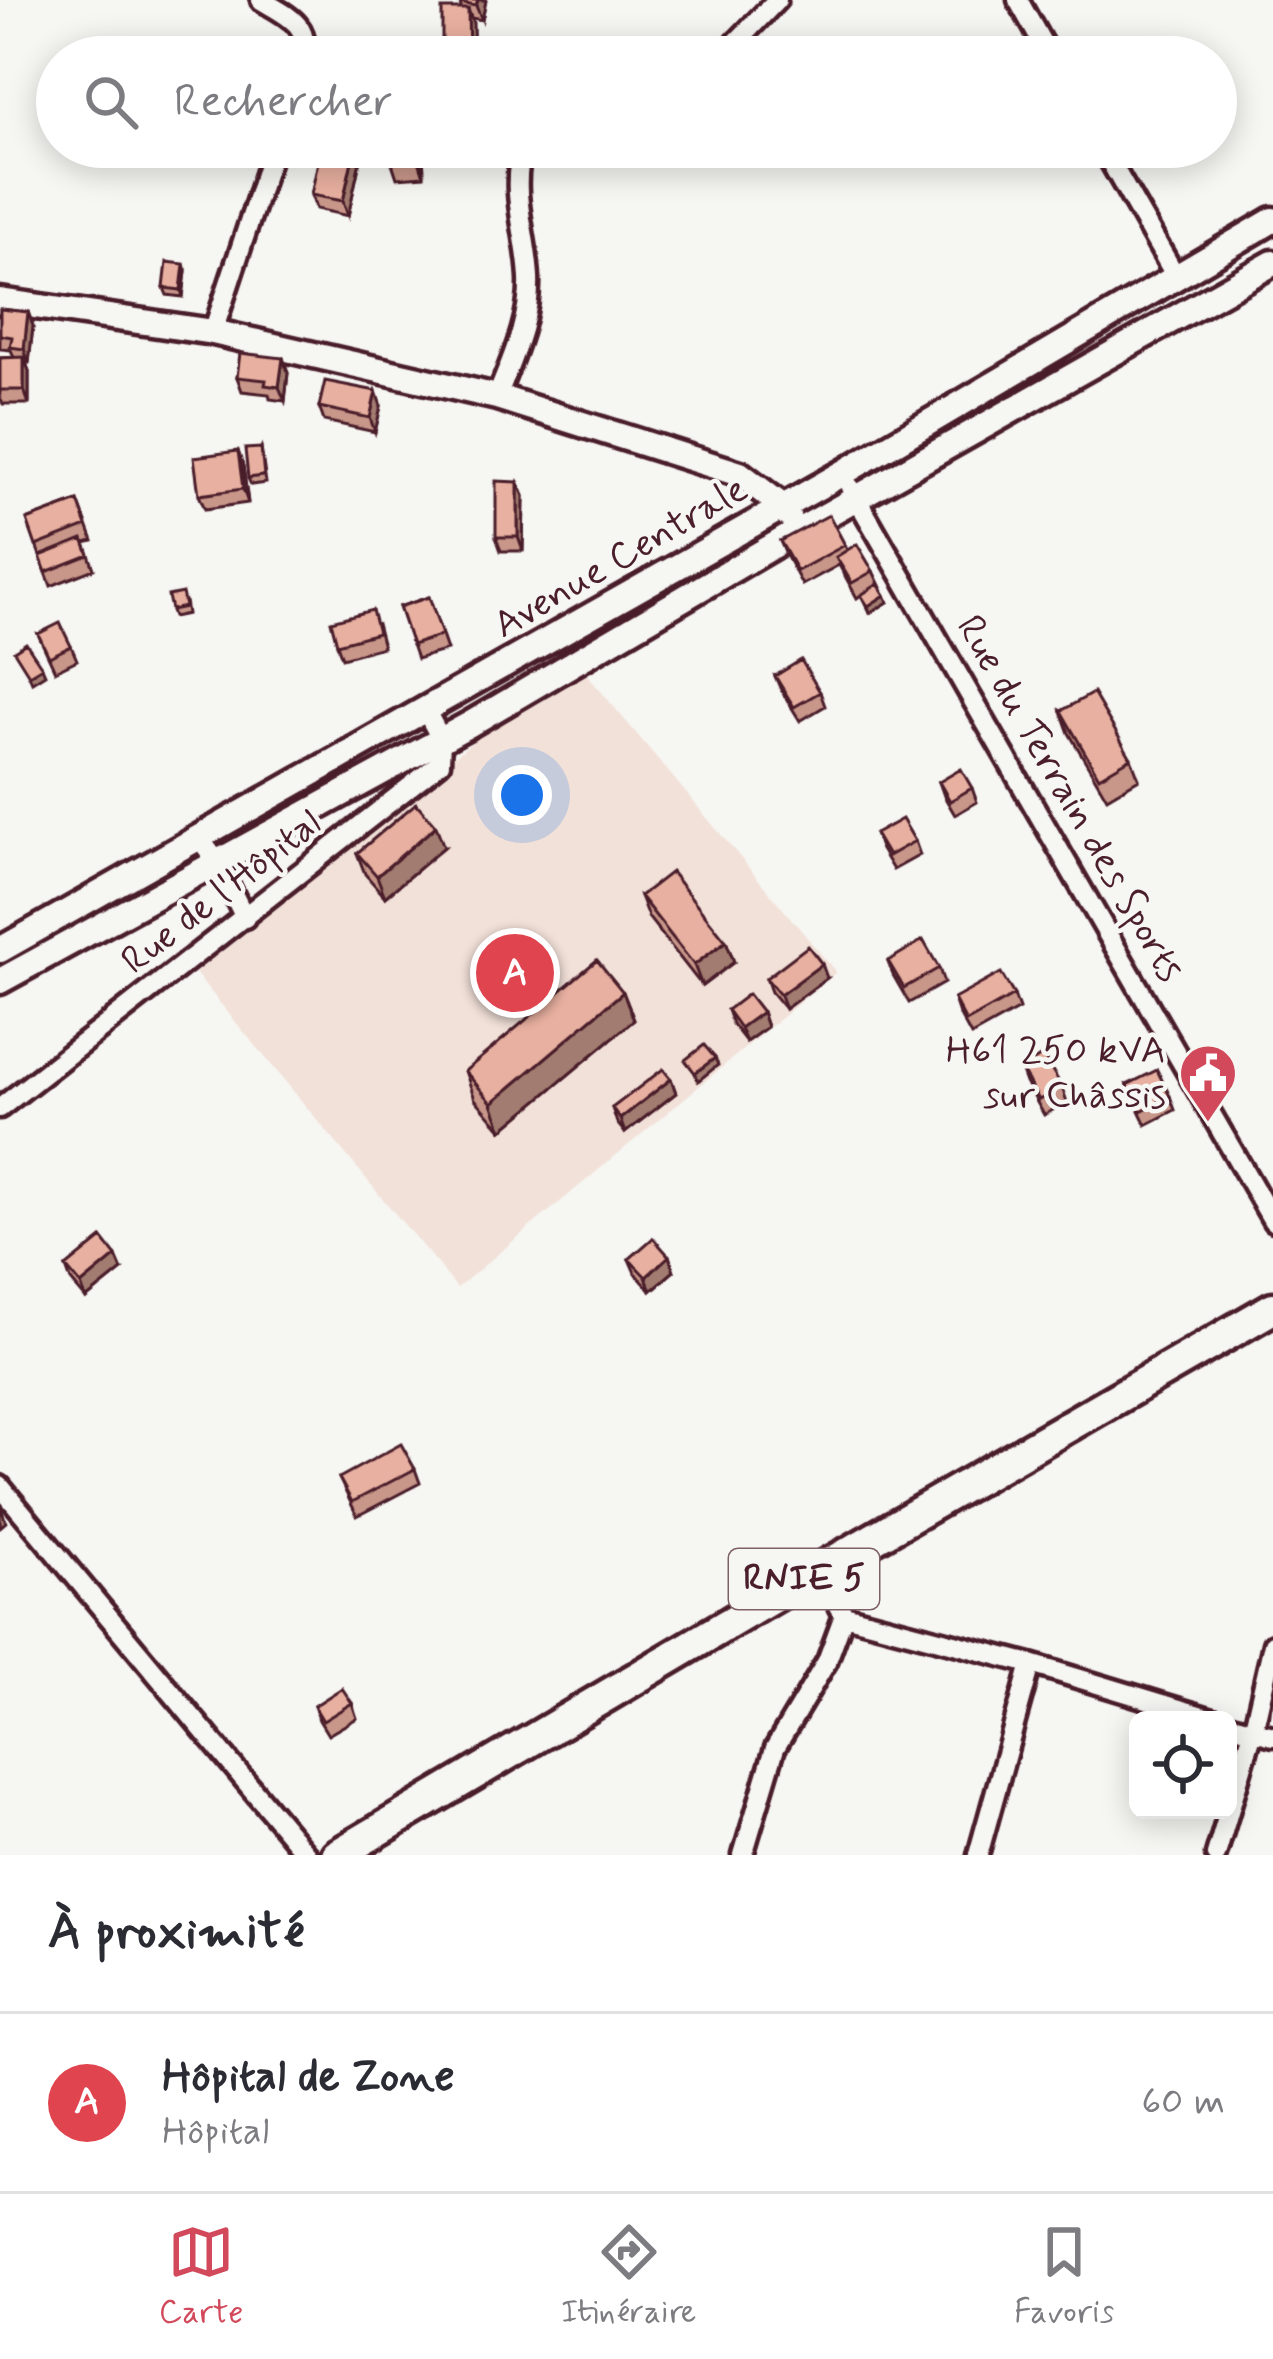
<!DOCTYPE html>
<html lang="fr">
<head>
<meta charset="utf-8">
<style>
	body { margin:0; font-family:Mynerve,sans-serif; background:#f2f2f3; color:#2b2b33 }
	.controls { position:absolute; right:36px; bottom:36px; display:grid; overflow:hidden; border-radius:18px; box-shadow:0 6px 30px #0003 }
	.controls button { width:108px; height:108px; display:grid; place-items:center; padding:0; border:0; border-bottom:3px solid #e1e1e2; background:#fff; color:#2b2b33; font:60px sans-serif }
	.you { position:absolute; left:522px; top:795px; width:42px; height:42px; margin:-30px; border:9px solid #fff; border-radius:50%; background:#1a73e8; box-shadow:0 0 0 18px #1a73e833 }
	.badge { display:grid; place-items:center; width:78px; height:78px; border-radius:50%; background:#d1495b; color:#fff; font-size:39px; font-weight:700 }
	.pin { position:absolute; translate:-50% -50%; border:6px solid #fff; box-shadow:0 3px 12px #0006 }
	.list { margin:0; padding:0; list-style:none }
	h2 { display:flex; justify-content:space-between; align-items:center; height:156px; margin:0; padding:0 48px; font-size:51px }
	h2 small { font-size:39px; font-weight:400; color:#7c7c81 }
	.list li { display:grid; grid-template-columns:78px 1fr auto; gap:36px; align-items:center; box-sizing:border-box; height:180px; padding:0 48px; border-top:3px solid #e1e1e2 }
	.list b { display:block; font-size:45px; white-space:nowrap }
	.list p { margin:0; font-size:39px; white-space:nowrap; color:#7c7c81 }
	.list em { font-size:39px; font-style:normal; color:#7c7c81 }
	.icon { flex:none; width:66px; height:66px; fill:none; stroke:currentColor; stroke-width:2; stroke-linecap:round; stroke-linejoin:round }
	.map { position:relative; flex:none; width:1273px; height:1855px; overflow:hidden }
	.search { position:absolute; background:#fff; box-shadow:0 6px 30px #0003; left:36px; right:36px; top:36px; height:132px; display:flex; align-items:center; gap:30px; box-sizing:border-box; padding:0 42px; border-radius:66px; color:#7c7c81; font-size:45px }
	.sheet { height:336px; background:#fff }
	nav { display:flex; justify-content:space-around; align-items:center; box-sizing:border-box; height:168px; border-top:3px solid #e1e1e2; background:#fff; font-size:33px; color:#7c7c81 }
	nav a { display:grid; justify-items:center; gap:6px }
	nav .on { color:#d1495b }
	.map>svg:first-child { display:block }
</style>
</head>
<body>
<div class="map">
<svg width="1273" height="1855" viewBox="0 0 1273 1855">
	<rect width="100%" height="100%" fill="#f6f6f2"/>
	<filter id="ink" filterUnits="userSpaceOnUse"><feTurbulence type="fractalNoise" baseFrequency=".00833" numOctaves="2"/><feDisplacementMap in="SourceGraphic" scale="24" xChannelSelector="R" yChannelSelector="G"/><feConvolveMatrix kernelMatrix="1 2 1 2 8 2 1 2 1" color-interpolation-filters="sRGB"/></filter>
	<g filter="url(#ink)">
		<path fill="#f2e1d9" d="M 573,658 L 836,972 L 457,1288 L 195,973 Z"/>
		<g fill="none" stroke-linecap="round" stroke-linejoin="round">
			<g stroke="#4a1f2b" stroke-width="27">
				<path id="minor" d="M 261,0 C 286,15 311,24 303,57
					M 1018,0 L 1050,57
					M 722,57 L 777,0
					M 1102,147 L 1175,275
					M 213,332 L 274,147
					M 497,397 C 511,360 531,319 529,278 C 527,233 509,192 523,147
					M 850,487 L 1273,1221
					M 200,839 L 218,863 L 245,918
					M 0,1108 L 440,763 L 441,739 L 426,711
					M 0,1486 L 307,1855
					M 844,1615 L 1031,1664 L 1216,1720
					M 1228,1724 L 1273,1736
					M 743,1855 L 775,1748 L 827,1661 L 844,1615 L 819,1570
					M 978,1855 L 1031,1664
					M 1216,1855 L 1253,1731 L 1273,1644"/>
			</g>
			<g stroke="#4a1f2b" stroke-width="33">
				<path id="tertiary" d="M 0,301 L 213,332 L 497,397 L 740,474 L 782,506 L 788,515
					M 0,950 L 843,473 L 1273,220
					M 0,981 L 470,724 L 798,531 L 1273,263"/>
			</g>
			<g stroke="#4a1f2b" stroke-width="39">
				<path id="primary" d="M 337,1855 L 819,1570 L 1273,1308"/>
			</g>
			<use href="#minor" stroke="#f6f6f2" stroke-width="18"/>
			<use href="#tertiary" stroke="#f6f6f2" stroke-width="24"/>
			<use href="#primary" stroke="#f6f6f2" stroke-width="30"/>
		</g>
		<path fill="#c8978a" stroke="#4a1f2b" stroke-width="3" d="M 460,0 L 486,0 L 482,20 L 471,18 L 473,23 L 461,9 Z
			M 324,147 L 356,147 L 360,161 L 348,216 L 316,209 L 311,195 Z
			M 425,147 L 483,147 L 483,151 L 426,149 Z
			M 423,150 L 424,176 L 397,178 L 392,163 Z
			M 186,271 L 183,297 L 167,295 L 164,288 Z
			M 0,309 L 28,312 L 33,326 L 29,363 L 26,363 L 29,371 L 29,404 L 3,404 L 0,397 L 0,358 L 14,357 L 11,350 L 0,349 Z
			M 283,358 L 288,373 L 285,401 L 270,399 L 269,394 L 242,391 L 237,377 Z
			M 381,406 L 375,432 L 324,421 L 319,407 Z
			M 261,448 L 266,483 L 251,485 L 248,478 Z
			M 238,451 L 243,466 L 248,503 L 205,509 L 199,495 Z
			M 518,482 L 524,496 L 523,551 L 501,551 L 496,537 Z
			M 78,501 L 93,541 L 85,543 L 94,569 L 51,586 L 27,520 Z
			M 780,541 L 845,545 L 847,550 L 873,571 L 888,602 L 870,613 L 861,595 L 857,598 L 839,565 L 802,585 L 786,555 Z
			M 429,597 L 447,650 L 417,659 L 399,607 Z
			M 185,601 L 187,614 L 173,617 L 171,610 Z
			M 377,624 L 383,647 L 342,658 L 337,644 Z
			M 38,634 L 71,646 L 77,660 L 55,671 Z
			M 775,676 L 820,692 L 825,706 L 800,721 L 781,690 Z
			M 1061,711 L 1131,758 L 1139,779 L 1107,798 L 1069,733 Z
			M 939,782 L 972,788 L 977,802 L 955,815 L 944,796 Z
			M 875,834 L 915,841 L 920,855 L 893,870 L 880,848 Z
			M 444,847 L 385,897 L 365,874 L 357,853 Z
			M 640,896 L 726,941 L 734,962 L 702,986 L 648,917 Z
			M 888,961 L 939,968 L 944,983 L 909,1003 L 893,975 Z
			M 766,978 L 827,978 L 785,1009 L 771,992 Z
			M 623,992 L 634,1020 L 502,1130 L 475,1099 L 465,1071 Z
			M 1014,995 L 1019,1009 L 971,1036 L 959,1014 L 954,999 Z
			M 727,1010 L 762,1012 L 767,1027 L 746,1042 L 732,1024 Z
			M 1021,1069 L 1062,1087 L 1067,1102 L 1044,1115 L 1026,1083 Z
			M 671,1079 L 676,1093 L 625,1133 L 617,1123 L 612,1108 Z
			M 1127,1085 L 1170,1096 L 1175,1110 L 1146,1125 Z
			M 669,1256 L 674,1271 L 651,1291 L 635,1273 L 629,1259 Z
			M 66,1267 L 122,1270 L 86,1299 L 71,1281 Z
			M 415,1469 L 420,1483 L 357,1516 L 339,1478 Z
			M 352,1703 L 357,1718 L 328,1735 L 319,1720 L 314,1706 Z"/>
		<path fill="#a27b70" stroke="#4a1f2b" stroke-width="3" d="M 478,0 L 486,0 L 482,20 L 476,6 Z
			M 468,9 L 473,23 L 474,57 L 469,57 Z
			M 355,147 L 360,161 L 348,216 L 343,201 Z
			M 418,147 L 422,147 L 423,150 L 424,176 L 419,161 Z
			M 184,264 L 186,271 L 183,297 L 181,290 Z
			M 28,312 L 33,326 L 29,363 L 24,349 Z
			M 24,357 L 29,371 L 29,404 L 24,390 Z
			M 283,358 L 288,373 L 285,401 L 279,387 Z
			M 376,391 L 381,406 L 375,432 L 370,418 Z
			M 238,451 L 243,466 L 248,503 L 243,489 Z
			M 518,482 L 524,496 L 523,551 L 518,537 Z
			M 885,595 L 888,602 L 870,613 L 868,606 Z
			M 42,667 L 45,674 L 32,682 L 29,675 Z
			M 436,826 L 444,847 L 385,897 L 377,876 Z
			M 726,941 L 734,962 L 702,986 L 694,965 Z
			M 822,964 L 827,978 L 785,1009 L 780,995 Z
			M 623,992 L 634,1020 L 502,1130 L 492,1103 Z
			M 762,1012 L 767,1027 L 746,1042 L 740,1028 Z
			M 715,1058 L 718,1065 L 698,1081 L 695,1073 Z
			M 671,1079 L 676,1093 L 625,1133 L 620,1119 Z
			M 116,1256 L 122,1270 L 86,1299 L 81,1285 Z
			M 669,1256 L 674,1271 L 651,1291 L 646,1277 Z
			M 1,1508 L 6,1522 L 0,1527 L 0,1509 Z"/>
		<path fill="#e8b0a0" stroke="#4a1f2b" stroke-width="3" d="M 460,0 L 478,0 L 476,6 L 459,3 Z
			M 442,9 L 468,9 L 469,57 L 442,57 Z
			M 508,44 L 540,55 L 539,57 L 504,57 Z
			M 324,147 L 355,147 L 343,201 L 311,195 L 319,157 L 321,158 Z
			M 391,147 L 418,147 L 419,161 L 392,163 Z
			M 167,262 L 184,264 L 181,290 L 164,288 Z
			M 0,309 L 28,312 L 24,349 L 10,347 L 12,337 L 0,335 Z
			M 240,353 L 283,358 L 279,387 L 265,385 L 266,380 L 237,377 Z
			M 24,357 L 24,390 L 0,390 L 0,358 Z
			M 325,381 L 376,391 L 370,418 L 319,407 Z
			M 261,448 L 264,476 L 248,478 L 245,449 Z
			M 238,451 L 243,489 L 199,495 L 194,457 Z
			M 496,481 L 518,482 L 518,537 L 496,537 Z
			M 78,501 L 87,526 L 36,546 L 27,520 Z
			M 829,515 L 845,545 L 797,571 L 780,541 Z
			M 83,539 L 89,555 L 46,572 L 40,556 Z
			M 857,544 L 873,571 L 852,583 L 836,557 Z
			M 878,584 L 885,595 L 868,606 L 861,595 Z
			M 182,593 L 185,607 L 171,610 L 168,596 Z
			M 429,597 L 442,635 L 412,645 L 399,607 Z
			M 372,610 L 378,633 L 337,644 L 331,621 Z
			M 60,623 L 71,646 L 49,657 L 38,634 Z
			M 26,643 L 42,667 L 29,675 L 14,651 Z
			M 801,660 L 820,692 L 794,707 L 775,676 Z
			M 1093,693 L 1131,758 L 1099,777 L 1061,711 Z
			M 961,769 L 972,788 L 950,801 L 939,782 Z
			M 416,803 L 436,826 L 377,876 L 357,853 Z
			M 902,819 L 915,841 L 888,856 L 875,834 Z
			M 671,872 L 726,941 L 694,965 L 640,896 Z
			M 923,940 L 939,968 L 904,988 L 888,961 Z
			M 808,946 L 822,964 L 780,995 L 766,978 Z
			M 597,960 L 623,992 L 492,1103 L 465,1071 Z
			M 1001,973 L 1014,995 L 966,1022 L 954,999 Z
			M 748,994 L 762,1012 L 740,1028 L 727,1010 Z
			M 704,1045 L 715,1058 L 695,1073 L 685,1060 Z
			M 1043,1055 L 1062,1087 L 1039,1100 L 1021,1069 Z
			M 663,1069 L 671,1079 L 620,1119 L 612,1108 Z
			M 1157,1070 L 1170,1096 L 1141,1111 L 1127,1085 Z
			M 102,1238 L 116,1256 L 81,1285 L 66,1267 Z
			M 653,1238 L 669,1256 L 646,1277 L 629,1259 Z
			M 401,1444 L 415,1469 L 352,1502 L 339,1478 Z
			M 342,1688 L 352,1703 L 323,1721 L 314,1706 Z"/>
	</g>
	<defs>
		<g id="civic-pin" transform="scale(3)"><path d="M0 17L-7.5 6A9.5 9.5 0 1 1 7.5 6Z" fill="#d1495b" stroke="#f6f6f2"/><path d="M-.6-6.5H3V-4.5H.6V-3L4-1V1h2V6H-6V1h2V-1L-.6-3ZM-1.2 2.5V6h2.4V2.5Z" fill="#fff"/></g>
	</defs>
	<g fill-rule="evenodd">
		<use href="#civic-pin" x="1208" y="1073"/>
	</g>
	<g text-anchor="middle" dominant-baseline="central" stroke-width="9" stroke-linejoin="round" paint-order="stroke">
		<rect fill="#f6f6f2" stroke="#7e6067" stroke-width="3" x="729" y="1549" width="150" height="60" rx="9"/>
		<g font-size="36" font-weight="bold" fill="#4a1f2b">
			<text x="804" y="1579">RNIE 5</text>
		</g>
		<g font-size="39" fill="#4a1f2b" stroke="#f6f6f2">
			<text transform="translate(621 558) rotate(-30)">Avenue Centrale</text>
			<text transform="translate(1069 799) rotate(60)">Rue du Terrain des Sports</text>
			<text transform="translate(222 893) rotate(-38)">Rue de l'Hôpital</text>
		</g>
		<g font-size="39" fill="#4a1f2b" stroke="#f6f6f2" text-anchor="end">
			<text x="1166" y="1051">H61 250 kVA<tspan x="1166" dy="45">sur Châssis</tspan></text>
		</g>
	</g>
</svg>
<div class="controls">
<button><svg class="icon" aria-label="locate" viewBox="0 0 24 24"><circle cx="12" cy="12" r="6"/><path d="M12 2v4M12 18v4M2 12h4M18 12h4"/></svg></button>
</div>
<div class="you"></div>
<div class="pin badge" style="left:515px;top:973px;background:#e0444e">A</div>
<div class="search"><svg class="icon" aria-label="search" viewBox="0 0 24 24"><circle cx="10" cy="10" r="6"/><path d="M15 15l6 6"/></svg>Rechercher</div>
</div>
<section class="sheet">
<h2>À proximité<small></small></h2>
<ul class="list">
<li><span class="badge" style="background:#e0444e">A</span><div><b>Hôpital de Zone</b><p>Hôpital</p></div><em>60 m</em></li>
</ul>
</section>
<nav>
<a class="on"><svg class="icon" aria-label="map" viewBox="0 0 24 24"><path d="M3 6l6-2 6 2 6-2v14l-6 2-6-2-6 2zM9 4v14M15 6v14"/></svg>Carte</a>
<a><svg class="icon" aria-label="directions" viewBox="0 0 24 24"><path d="M12 3l9 9-9 9-9-9zM9 14v-3h6M13 9l2 2-2 2"/></svg>Itinéraire</a>
<a><svg class="icon" aria-label="saved" viewBox="0 0 24 24"><path d="M7 4h10v16l-5-4-5 4z"/></svg>Favoris</a>
</nav>
</body>
</html>
